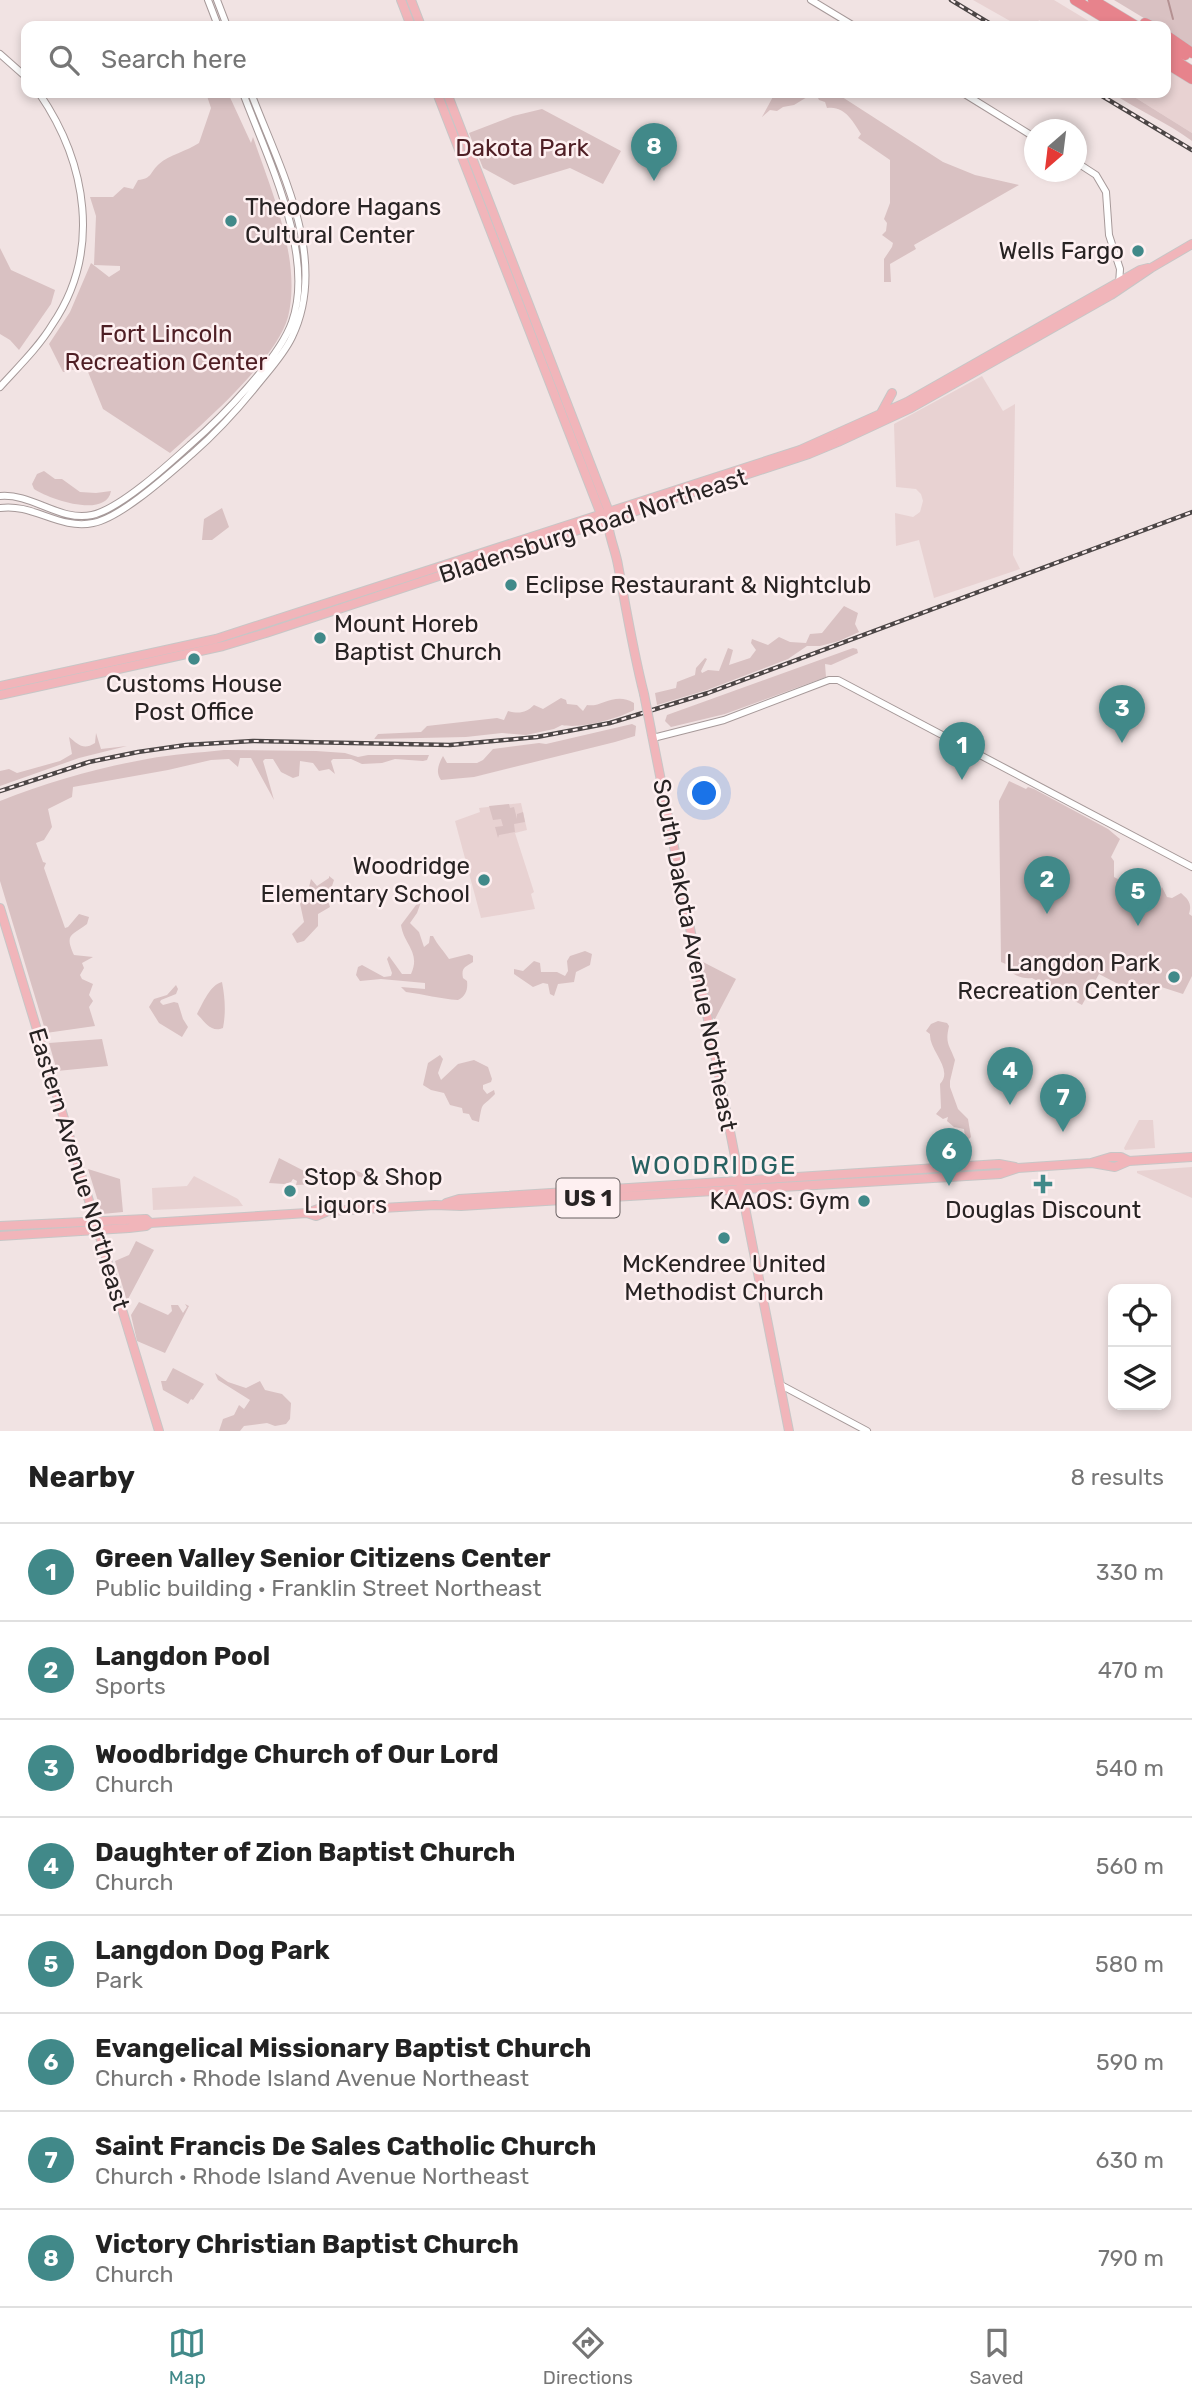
<!DOCTYPE html>
<html lang="en">
<head>
<meta charset="utf-8">
<style>
	body { margin:0; font-family:Rubik,sans-serif; background:#f6f6f6; color:#222 }
	.controls { position:absolute; right:21px; bottom:21px; display:grid; overflow:hidden; border-radius:14px; box-shadow:0 4px 10px #0003 }
	.controls button { width:63px; height:63px; display:grid; place-items:center; padding:0; border:0; border-bottom:2px solid #e0e0e0; background:#fff; color:#222; font:35px sans-serif }
	.compass { position:absolute; left:1024px; top:119px; width:63px; height:63px; border-radius:50%; background:#fff; box-shadow:0 4px 10px #0003; rotate:208deg }
	.you { position:absolute; left:705px; top:794px; width:24px; height:24px; margin:-18px; border:5px solid #fff; border-radius:50%; background:#1a73e8; box-shadow:0 0 0 10px #1a73e833 }
	.badge { display:grid; place-items:center; width:46px; height:46px; border-radius:50%; background:#418989; color:#fff; font-size:23px; font-weight:700 }
	.pin { position:absolute; translate:-50% -58px; filter:drop-shadow(0 2px 4px #0008) }
	.pin::after { content:''; position:absolute; top:37px; width:24px; height:21px; background:inherit; clip-path:polygon(0 0,100% 0,50% 100%) }
	.list { margin:0; padding:0; list-style:none }
	h2 { display:flex; justify-content:space-between; align-items:center; height:91px; margin:0; padding:0 28px; font-size:30px }
	h2 small { font-size:23px; font-weight:400; color:#767676 }
	.list li { display:grid; grid-template-columns:46px 1fr auto; gap:21px; align-items:center; box-sizing:border-box; height:98px; padding:0 28px; border-top:2px solid #e0e0e0 }
	.list b { display:block; font-size:26px; white-space:nowrap }
	.list p { margin:0; font-size:23px; white-space:nowrap; color:#767676 }
	.list em { font-size:23px; font-style:normal; color:#767676 }
	.icon { flex:none; width:38px; height:38px; fill:none; stroke:currentColor; stroke-width:2; stroke-linecap:round; stroke-linejoin:round }
	.map { position:relative; flex:none; width:1192px; height:1431px; overflow:hidden }
	.search { position:absolute; background:#fff; box-shadow:0 4px 10px #0003; left:21px; right:21px; top:21px; height:77px; display:flex; align-items:center; gap:18px; box-sizing:border-box; padding:0 24px; border-radius:14px; color:#767676; font-size:26px }
	.sheet { height:875px; background:#fff }
	nav { display:flex; justify-content:space-around; align-items:center; box-sizing:border-box; height:98px; border-top:2px solid #e0e0e0; background:#fff; font-size:19px; color:#767676 }
	nav a { display:grid; justify-items:center; gap:4px }
	nav .on { color:#418989 }
	.map>svg:first-child { display:block }
</style>
</head>
<body>
<div class="map">
<svg width="1192" height="1431" viewBox="0 0 1192 1431">
	<rect width="100%" height="100%" fill="#f1e3e3"/>
	<path fill="#e8d2d2" d="M 973,0 L 1054,0 L 1097,26 L 1050,26 L 1039,20 L 1036,26 L 1019,26 Z
		M 1166,67 L 1192,83 L 1192,133 L 1128,93 L 1166,93 Z
		M 982,376 L 1003,411 L 1015,404 L 1013,555 L 1020,569 L 934,598 L 919,540 L 896,546 L 895,513 L 913,517 L 920,512 L 923,501 L 921,494 L 916,489 L 896,487 L 894,424 Z
		M 521,803 L 527,830 L 515,833 L 534,892 L 531,894 L 535,909 L 481,918 L 455,821 L 480,812 L 479,808 Z
		M 1139,1120 L 1153,1120 L 1155,1148 L 1125,1150 L 1124,1148 Z
		M 1192,1167 L 1192,1198 L 1137,1173 L 1137,1171 Z
		M 194,1176 L 238,1199 L 243,1206 L 153,1210 L 152,1188 L 187,1186 Z"/>
	<path fill="#d9c1c2" d="M 1114,0 L 1192,0 L 1192,48 L 1166,32 L 1166,26 L 1157,26 Z
		M 206,93 L 228,93 L 251,143 L 253,137 C 271,190 302,260 288,317 C 276,360 204,423 170,453 L 103,409 L 86,367 L 63,372 L 49,344 L 70,312 L 91,263 L 109,277 L 120,270 L 120,266 L 94,265 L 96,216 L 90,197 L 113,197 L 124,187 L 133,189 L 138,180 C 152,179 150,172 159,164 C 169,155 187,151 199,143 L 211,108 Z
		M 775,93 L 836,93 L 943,162 L 975,175 L 1019,185 L 914,245 L 916,249 L 890,264 L 891,282 L 884,282 L 884,259 L 892,247 L 893,243 L 882,235 L 886,231 L 887,223 L 884,219 L 890,203 L 890,160 L 858,138 L 861,134 C 853,121 844,105 827,108 L 825,102 L 819,100 L 817,96 L 812,94 L 794,105 L 783,107 L 777,111 L 770,110 L 762,117 Z
		M 1112,93 L 1128,93 L 1192,133 L 1192,141 C 1168,123 1138,110 1112,93 Z
		M 542,109 L 621,151 L 603,184 L 570,168 L 514,185 L 483,168 L 469,133 L 513,116 Z
		M 0,248 L 11,270 L 55,290 L 51,304 L 19,350 L 10,340 L 0,334 Z
		M 44,471 L 55,479 L 62,479 L 80,492 L 96,493 L 111,491 C 106,519 49,499 34,489 L 32,484 L 37,474 Z
		M 222,508 L 229,527 L 212,540 L 202,540 L 204,519 Z
		M 844,606 L 858,613 L 855,624 L 859,632 L 839,641 L 820,646 L 807,646 L 788,659 L 707,690 L 657,705 L 655,693 L 676,688 L 677,682 L 695,675 L 696,668 L 705,658 L 707,659 L 701,671 L 702,673 L 708,670 L 719,671 L 728,648 L 733,650 L 729,665 L 750,658 L 756,650 L 751,643 L 752,639 L 768,645 L 779,637 L 790,642 L 806,643 L 810,634 L 822,633 Z
		M 853,648 L 857,649 L 858,653 L 831,665 L 825,664 L 826,677 L 725,714 L 671,727 L 665,721 L 667,715 Z
		M 561,698 L 566,700 L 567,704 L 577,705 L 583,711 L 587,705 C 601,708 615,691 634,703 L 634,710 C 617,719 581,729 562,725 L 554,729 L 526,735 L 502,733 L 466,737 L 374,739 L 378,734 L 421,732 L 427,726 L 497,718 L 504,720 L 508,711 C 519,714 526,713 534,705 L 543,709 Z
		M 632,724 L 636,726 L 635,736 L 615,742 L 474,777 L 441,780 C 435,772 439,763 443,756 L 447,763 L 477,763 L 483,760 L 493,749 L 539,743 L 546,744 Z
		M 96,733 L 101,749 L 127,746 L 79,758 L 0,786 L 0,771 L 9,769 L 17,773 L 60,761 L 72,754 L 69,737 C 78,744 83,751 95,743 Z
		M 224,750 L 316,751 L 345,753 L 358,757 L 368,755 L 429,755 L 427,760 L 423,761 L 395,759 L 382,763 L 362,764 L 351,759 L 333,759 L 331,761 L 335,774 L 329,769 L 319,771 L 313,763 L 300,761 L 299,776 L 293,778 L 281,772 L 273,759 L 265,759 L 263,761 L 274,800 L 251,758 L 240,758 L 238,767 L 229,759 L 211,760 L 168,770 L 73,787 L 72,797 L 48,809 L 52,827 L 44,840 L 36,843 L 43,862 L 46,863 L 44,868 L 65,928 L 68,927 L 79,914 L 89,917 L 87,924 C 72,936 64,933 74,955 L 93,957 L 82,963 L 84,968 L 80,975 L 82,979 L 93,984 L 89,995 L 93,1001 L 89,1007 L 95,1026 L 46,1033 L 0,881 L 0,801 C 48,782 97,768 147,759 C 173,754 198,753 224,750 Z
		M 1009,781 L 1026,789 L 1028,787 L 1034,789 L 1108,829 L 1120,839 L 1111,857 L 1114,861 L 1114,877 L 1155,899 L 1162,887 L 1167,897 L 1172,898 L 1181,893 C 1189,900 1192,904 1189,914 L 1192,916 L 1192,976 L 1183,994 L 1152,984 L 1145,998 L 1099,974 L 1082,1005 L 1032,978 C 1023,979 1014,976 1008,969 L 1008,965 L 1001,962 L 999,801 Z
		M 509,804 L 510,808 L 514,807 L 517,819 L 517,814 L 523,812 L 525,822 L 514,824 L 515,832 L 499,835 L 498,838 L 495,827 L 503,826 L 501,819 L 493,820 L 489,806 Z
		M 329,876 L 334,880 L 332,886 L 325,893 L 330,907 L 318,914 L 318,926 L 304,941 L 297,943 L 292,934 L 304,922 L 299,899 L 308,891 L 311,879 L 317,886 L 329,878 Z
		M 419,901 L 421,902 L 417,913 L 410,923 L 419,932 L 424,947 L 429,943 L 430,936 L 433,936 C 438,946 444,951 449,959 L 469,954 L 473,956 L 473,962 C 465,967 461,968 463,978 L 467,981 C 468,989 466,996 458,1000 C 440,999 424,994 406,992 L 401,987 L 425,989 L 425,983 L 381,979 L 360,981 L 356,975 L 358,967 L 362,965 L 384,977 L 391,976 L 392,973 L 387,959 L 389,956 L 402,974 L 411,974 C 421,952 404,945 401,925 Z
		M 585,951 L 592,954 L 590,965 L 576,972 L 574,982 L 558,984 L 554,996 L 550,994 L 548,984 L 543,983 L 533,987 L 514,974 L 514,969 L 523,971 L 534,961 L 540,963 L 541,972 L 557,972 L 565,976 L 568,971 L 567,961 L 570,956 Z
		M 703,962 L 736,979 L 715,1019 L 712,1018 L 702,966 Z
		M 222,982 C 225,998 226,1012 223,1028 C 211,1033 205,1022 197,1014 C 203,1003 210,985 222,982 Z
		M 176,985 L 178,989 L 176,994 L 161,1000 L 160,1002 L 163,1005 L 174,1002 L 178,1003 L 183,1019 L 188,1027 L 182,1037 L 159,1023 L 149,1007 L 154,999 L 167,995 Z
		M 938,1021 L 947,1023 L 949,1026 C 945,1044 949,1044 955,1060 L 950,1081 L 950,1087 L 958,1109 L 968,1119 L 971,1137 L 969,1139 L 965,1137 L 964,1129 L 954,1127 L 947,1121 L 948,1117 L 943,1119 L 936,1114 L 941,1108 L 940,1084 C 954,1069 929,1051 930,1034 L 926,1031 L 931,1024 Z
		M 102,1039 L 108,1066 L 57,1071 L 49,1043 Z
		M 440,1055 L 443,1059 L 438,1073 L 441,1080 L 458,1064 L 474,1060 L 488,1067 L 492,1079 L 491,1082 L 483,1085 L 483,1089 L 487,1094 L 494,1090 L 495,1094 C 481,1109 483,1099 479,1122 L 472,1120 L 469,1114 L 463,1113 L 462,1108 L 450,1105 L 444,1093 L 431,1090 L 423,1085 L 428,1063 Z
		M 279,1158 L 308,1173 L 355,1170 L 366,1175 L 362,1181 L 361,1177 L 348,1174 L 342,1178 L 332,1177 L 322,1184 L 296,1185 L 297,1181 L 293,1179 L 291,1182 L 284,1184 L 269,1183 Z
		M 88,1169 L 120,1179 L 123,1212 L 102,1214 Z
		M 136,1241 L 154,1250 L 127,1301 L 115,1261 L 129,1255 Z
		M 139,1302 L 168,1315 L 172,1311 L 171,1305 L 178,1305 L 183,1313 L 187,1307 L 185,1304 L 189,1306 L 165,1353 L 137,1341 L 131,1315 Z
		M 173,1368 L 204,1384 L 193,1400 L 191,1399 L 188,1404 L 163,1390 L 161,1381 L 166,1381 Z
		M 215,1373 L 228,1382 L 246,1388 L 260,1381 L 265,1390 L 282,1394 L 291,1403 L 290,1419 L 286,1424 L 275,1426 L 267,1423 L 244,1426 L 240,1431 L 219,1431 L 223,1419 L 234,1415 L 239,1405 L 244,1409 L 250,1400 L 218,1380 Z"/>
	<g fill="none" stroke-linecap="round" stroke-linejoin="round">
		<path stroke="#b49192" stroke-width="2" d="M 1168,0 L 1173,19"/>
		<g stroke="#a69999" stroke-width="8">
			<path id="minor" d="M 208,0 L 218,26
				M 217,0 L 227,26
				M 811,0 L 854,26
				M 0,54 L 26,77
				M 963,93 L 1034,137
				M 1076,162 L 1096,175 L 1106,192 L 1109,235 L 1120,269 L 1119,284
				M 0,387 C 18,367 38,348 52,325 C 102,252 87,163 39,93
				M 0,496 C 32,493 60,522 92,515 C 120,509 169,464 191,444 C 221,418 279,359 292,322 C 316,255 267,157 243,93
				M 0,508 C 33,503 59,530 93,523 C 121,518 170,473 192,454 C 216,433 238,409 258,384 C 270,369 284,354 292,337 C 330,259 279,167 251,93
				M 653,738 L 724,720 L 829,680 L 838,680 L 1192,867
				M 779,1384 L 867,1431"/>
		</g>
		<g stroke="#c7c6c6" stroke-width="10">
			<path id="major" d="M 401,0 L 411,26
				M 411,0 L 421,26
				M 437,93 L 602,517
				M 447,93 L 609,512 C 605,529 615,547 618,565 C 626,608 633,651 644,694
				M 880,415 L 892,393
				M 0,686 L 216,639 L 800,450 L 907,402 L 1140,270 L 1148,268
				M 0,695 L 223,646 L 266,633 L 809,454 L 838,442 L 911,408 L 1111,295 L 1151,268 L 1192,244
				M 652,735 L 789,1431
				M 0,908 L 159,1431
				M 1092,1163 L 1115,1167 L 1129,1161 L 1192,1157
				M 446,1203 L 459,1199 L 999,1164 L 1015,1167
				M 307,1213 L 318,1209 L 329,1211 L 435,1205 L 461,1206 L 1000,1174 L 1018,1168 L 1091,1163 L 1111,1157 L 1121,1157 L 1129,1161
				M 0,1226 L 146,1219 L 150,1223
				M 0,1236 L 129,1228 L 146,1226 L 150,1223 L 307,1213 L 316,1216 L 326,1212"/>
		</g>
		<g stroke="#c7c6c6" stroke-width="11">
			<path id="highway" d="M 1075,0 L 1118,26
				M 1093,0 L 1136,26
				M 1145,23 L 1151,26
				M 1166,35 L 1192,53
				M 1166,44 L 1185,55
				M 1166,55 L 1192,71
				M 1166,63 L 1192,79"/>
		</g>
		<use href="#minor" stroke="#fff" stroke-width="6"/>
		<use href="#major" stroke="#f1b5ba" stroke-width="8"/>
		<use href="#highway" stroke="#e7838c" stroke-width="10"/>
		<g stroke="#4c4646" stroke-width="4.5">
			<path id="rail" d="M 951,0 L 994,26
				M 1097,93 L 1192,150
				M 0,791 L 89,762 L 138,752 L 186,745 L 253,741 L 450,745 L 537,737 L 610,723 L 708,693 L 1192,512"/>
		</g>
		<use href="#rail" stroke="#fef0f1" stroke-width="2" stroke-dasharray="5" stroke-linecap="butt"/>
		<g stroke="#c7c6c6" stroke-width="10" stroke-linecap="butt">
			<path id="major-bridge" d="M 644,694 L 652,735"/>
		</g>
		<use href="#major-bridge" stroke="#f1b5ba" stroke-width="8"/>
	</g>
	<g fill="#418989" stroke="#fef0f1" stroke-width="2.5">
		<circle cx="231" cy="221" r="7"/>
		<circle cx="1138" cy="251" r="7"/>
		<circle cx="511" cy="585" r="7"/>
		<circle cx="320" cy="638" r="7"/>
		<circle cx="194" cy="659" r="7"/>
		<circle cx="484" cy="880" r="7"/>
		<circle cx="1174" cy="977" r="7"/>
		<path d="M1039.5 1173.5h7v7h7v7h-7v7h-7v-7h-7v-7h7z"/>
		<circle cx="290" cy="1191" r="7"/>
		<circle cx="864" cy="1201" r="7"/>
		<circle cx="724" cy="1238" r="7"/>
	</g>
	<g text-anchor="middle" dominant-baseline="central" stroke-width="5" stroke-linejoin="round" paint-order="stroke">
		<rect fill="#fef0f1" stroke="#686061" stroke-width="2" x="556.5" y="1178.5" width="63" height="39" rx="5"/>
		<g font-size="23" font-weight="bold" fill="#282323">
			<text x="588" y="1198">US 1</text>
		</g>
		<g font-size="24" fill="#4e1e24" stroke="#fef0f1">
			<text x="522" y="148">Dakota Park</text>
			<text x="166" y="334">Fort Lincoln<tspan x="166" dy="28">Recreation Center</tspan></text>
		</g>
		<g font-size="24" fill="#282323" stroke="#fef0f1" text-anchor="start">
			<text x="245" y="207">Theodore Hagans<tspan x="245" dy="28">Cultural Center</tspan></text>
			<text x="1124" y="251" text-anchor="end">Wells Fargo</text>
			<text x="525" y="585">Eclipse Restaurant &amp; Nightclub</text>
			<text x="334" y="624">Mount Horeb<tspan x="334" dy="28">Baptist Church</tspan></text>
			<text x="194" y="684" text-anchor="middle">Customs House<tspan x="194" dy="28">Post Office</tspan></text>
			<text x="470" y="866" text-anchor="end">Woodridge<tspan x="470" dy="28">Elementary School</tspan></text>
			<text x="1160" y="963" text-anchor="end">Langdon Park<tspan x="1160" dy="28">Recreation Center</tspan></text>
			<text x="304" y="1177">Stop &amp; Shop<tspan x="304" dy="28">Liquors</tspan></text>
			<text x="850" y="1201" text-anchor="end">KAAOS: Gym</text>
			<text x="1043" y="1210" text-anchor="middle">Douglas Discount</text>
			<text x="724" y="1264" text-anchor="middle">McKendree United<tspan x="724" dy="28">Methodist Church</tspan></text>
		</g>
		<g font-size="24" fill="#282323" stroke="#fef0f1">
			<text transform="translate(593 526) rotate(-18)">Bladensburg Road Northeast</text>
			<text transform="translate(695 955) rotate(79)">South Dakota Avenue Northeast</text>
			<text transform="translate(79 1169) rotate(73)">Eastern Avenue Northeast</text>
		</g>
		<g font-size="26" letter-spacing="2" fill="#276161" stroke="#fef0f1">
			<text x="714" y="1165">WOODRIDGE</text>
		</g>
	</g>
</svg>
<div class="controls">
<button><svg class="icon" aria-label="locate" viewBox="0 0 24 24"><circle cx="12" cy="12" r="6"/><path d="M12 2v4M12 18v4M2 12h4M18 12h4"/></svg></button>
<button><svg class="icon" aria-label="layers" viewBox="0 0 24 24"><path d="M12 4l9 5-9 5-9-5zM3 14l9 5 9-5"/></svg></button>
</div>
<svg class="compass" viewBox="-18 -18 36 36"><path d="M0-13l5 13h-10z" fill="#e53935"/><path d="M0 13l5-13h-10z" fill="#767676"/></svg>
<div class="you"></div>
<div class="pin badge" style="left:962px;top:780px">1</div>
<div class="pin badge" style="left:1047px;top:914px">2</div>
<div class="pin badge" style="left:1122px;top:743px">3</div>
<div class="pin badge" style="left:1010px;top:1105px">4</div>
<div class="pin badge" style="left:1138px;top:926px">5</div>
<div class="pin badge" style="left:949px;top:1186px">6</div>
<div class="pin badge" style="left:1063px;top:1132px">7</div>
<div class="pin badge" style="left:654px;top:181px">8</div>
<div class="search"><svg class="icon" aria-label="search" viewBox="0 0 24 24"><circle cx="10" cy="10" r="6"/><path d="M15 15l6 6"/></svg>Search here</div>
</div>
<section class="sheet">
<h2>Nearby<small>8 results</small></h2>
<ul class="list">
<li><span class="badge">1</span><div><b>Green Valley Senior Citizens Center</b><p>Public building · Franklin Street Northeast</p></div><em>330 m</em></li>
<li><span class="badge">2</span><div><b>Langdon Pool</b><p>Sports</p></div><em>470 m</em></li>
<li><span class="badge">3</span><div><b>Woodbridge Church of Our Lord</b><p>Church</p></div><em>540 m</em></li>
<li><span class="badge">4</span><div><b>Daughter of Zion Baptist Church</b><p>Church</p></div><em>560 m</em></li>
<li><span class="badge">5</span><div><b>Langdon Dog Park</b><p>Park</p></div><em>580 m</em></li>
<li><span class="badge">6</span><div><b>Evangelical Missionary Baptist Church</b><p>Church · Rhode Island Avenue Northeast</p></div><em>590 m</em></li>
<li><span class="badge">7</span><div><b>Saint Francis De Sales Catholic Church</b><p>Church · Rhode Island Avenue Northeast</p></div><em>630 m</em></li>
<li><span class="badge">8</span><div><b>Victory Christian Baptist Church</b><p>Church</p></div><em>790 m</em></li>
</ul>
</section>
<nav>
<a class="on"><svg class="icon" aria-label="map" viewBox="0 0 24 24"><path d="M3 6l6-2 6 2 6-2v14l-6 2-6-2-6 2zM9 4v14M15 6v14"/></svg>Map</a>
<a><svg class="icon" aria-label="directions" viewBox="0 0 24 24"><path d="M12 3l9 9-9 9-9-9zM9 14v-3h6M13 9l2 2-2 2"/></svg>Directions</a>
<a><svg class="icon" aria-label="saved" viewBox="0 0 24 24"><path d="M7 4h10v16l-5-4-5 4z"/></svg>Saved</a>
</nav>
</body>
</html>
